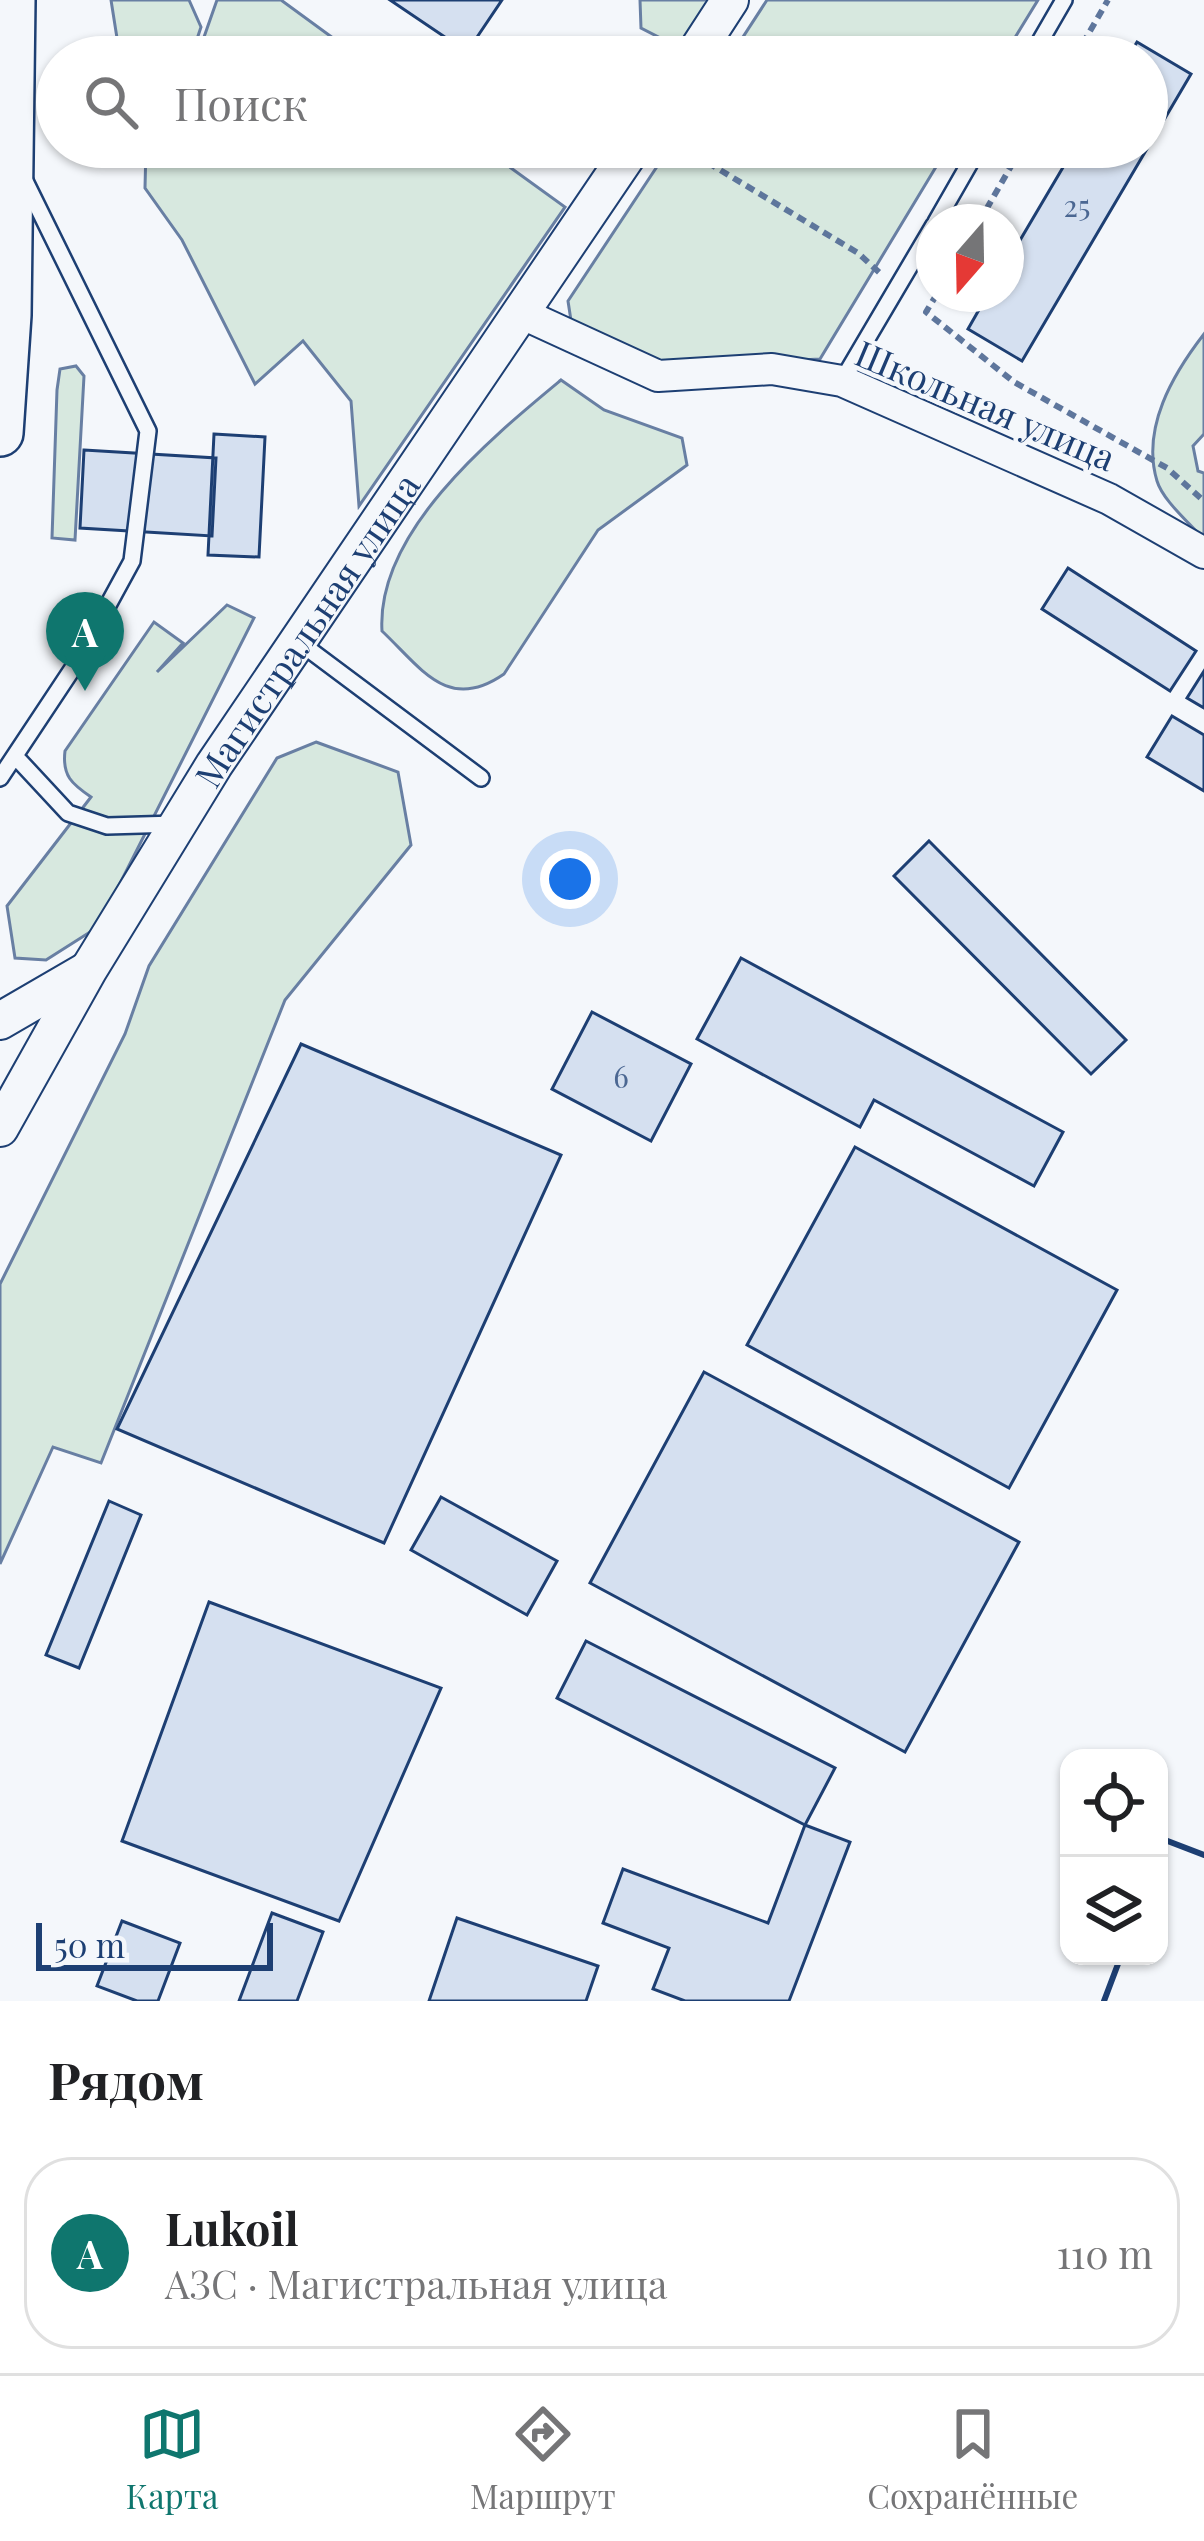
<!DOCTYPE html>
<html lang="ru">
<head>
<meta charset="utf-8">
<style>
	body { margin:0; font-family:"Playfair Display",serif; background:#f6f6f6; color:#202124 }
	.controls { position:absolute; right:36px; bottom:36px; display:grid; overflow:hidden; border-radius:24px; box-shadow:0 3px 9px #0004 }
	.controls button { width:108px; height:108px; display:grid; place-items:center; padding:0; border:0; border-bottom:3px solid #e0e0e0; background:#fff; color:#202124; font:60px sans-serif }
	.compass { position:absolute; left:916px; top:204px; width:108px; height:108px; border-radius:50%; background:#fff; box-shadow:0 3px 9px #0004; rotate:200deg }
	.scale { position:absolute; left:36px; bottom:30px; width:237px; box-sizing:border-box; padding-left:12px; border:6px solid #1d3f73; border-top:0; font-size:33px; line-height:42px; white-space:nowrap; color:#1d3f73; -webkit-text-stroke:9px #f4f7fb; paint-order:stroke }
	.you { position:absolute; left:570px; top:879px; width:42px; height:42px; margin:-30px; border:9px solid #fff; border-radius:50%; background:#1a73e8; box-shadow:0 0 0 18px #1a73e833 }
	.badge { display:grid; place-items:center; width:78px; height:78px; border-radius:50%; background:#0f766e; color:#fff; font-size:39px; font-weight:700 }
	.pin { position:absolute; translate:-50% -99px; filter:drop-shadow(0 3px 6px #0008) }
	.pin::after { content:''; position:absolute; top:63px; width:42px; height:36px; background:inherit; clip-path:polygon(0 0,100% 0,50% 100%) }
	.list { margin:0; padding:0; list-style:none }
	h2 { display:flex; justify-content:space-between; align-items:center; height:156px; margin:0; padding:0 48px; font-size:51px }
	h2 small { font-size:39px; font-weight:400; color:#757577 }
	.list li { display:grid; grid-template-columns:78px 1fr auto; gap:36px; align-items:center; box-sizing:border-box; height:192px; margin:0 24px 24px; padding:0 24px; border:3px solid #e0e0e0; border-radius:48px }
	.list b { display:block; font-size:45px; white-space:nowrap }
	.list p { margin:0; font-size:39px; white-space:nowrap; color:#757577 }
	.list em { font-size:39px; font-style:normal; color:#757577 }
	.icon { flex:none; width:66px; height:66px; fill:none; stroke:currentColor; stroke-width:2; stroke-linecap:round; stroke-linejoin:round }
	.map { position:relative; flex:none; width:1204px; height:2001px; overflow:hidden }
	.search { position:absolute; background:#fff; box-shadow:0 3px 9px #0004; left:36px; right:36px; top:36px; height:132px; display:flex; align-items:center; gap:30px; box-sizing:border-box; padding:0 42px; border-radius:66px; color:#757577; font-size:45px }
	.sheet { height:372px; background:#fff }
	nav { display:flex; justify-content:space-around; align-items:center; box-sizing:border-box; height:168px; border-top:3px solid #e0e0e0; background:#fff; font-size:33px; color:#757577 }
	nav a { display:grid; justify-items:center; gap:6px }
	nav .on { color:#0f766e }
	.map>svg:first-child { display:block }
</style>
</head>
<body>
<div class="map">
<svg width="1204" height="2001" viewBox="0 0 1204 2001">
	<rect width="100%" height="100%" fill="#f4f7fb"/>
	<path fill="#d7e8df" stroke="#687fa3" stroke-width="3" d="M 111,0 L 189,0 L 201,27 L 191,57 L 120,57 Z
		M 217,0 L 281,0 L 359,57 L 197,57 Z
		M 640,0 L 711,0 L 680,48 L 641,28 Z
		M 767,0 L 1038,0 L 1003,57 L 730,57 Z
		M 146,147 L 482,147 L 565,207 L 359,506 L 351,401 L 303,341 L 255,384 L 182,240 L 145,188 Z
		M 670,147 L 948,147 L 820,359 L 665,367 L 572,327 L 568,301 Z
		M 1204,334 L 1204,434 L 1193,446 L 1198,471 L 1204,473 L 1204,540 C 1191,524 1163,501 1157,481 C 1141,428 1173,374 1204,334 Z
		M 76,366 L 84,376 L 75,540 L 52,538 L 57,390 L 60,369 Z
		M 561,380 L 604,410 L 682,438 L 687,465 L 598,530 L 504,674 C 448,713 422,669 382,631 C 376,532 491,438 561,380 Z
		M 227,605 L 254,618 L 98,927 L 46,960 L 15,958 L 7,906 L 91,797 C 72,784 62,776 65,751 L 154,622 L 183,643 L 157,672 Z
		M 316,742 L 398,772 L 411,845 L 285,1000 L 101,1463 L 53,1447 L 0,1564 L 0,1284 L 125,1034 L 149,966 L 277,758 Z"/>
	<path fill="#d5e0f0" stroke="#1d3f73" stroke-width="3" d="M 390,0 L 502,0 L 467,52 Z
		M 1137,42 L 1191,74 L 1022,361 L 968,329 L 988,294 L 1006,294 L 1006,264 L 1075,147 L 1147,147 L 1147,57 L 1128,57 Z
		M 214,434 L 265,437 L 259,557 L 208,555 Z
		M 84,450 L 216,458 L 212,536 L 80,528 Z
		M 1068,568 L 1196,651 L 1170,691 L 1042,609 Z
		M 1204,671 L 1204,708 L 1187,698 Z
		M 1172,716 L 1204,735 L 1204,791 L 1147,757 Z
		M 929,841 L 1126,1040 L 1091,1074 L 894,876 Z
		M 741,958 L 1063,1132 L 1034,1186 L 874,1100 L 860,1127 L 697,1039 Z
		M 592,1012 L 691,1064 L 651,1141 L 552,1089 Z
		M 301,1044 L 561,1155 L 384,1543 L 117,1429 Z
		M 855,1147 L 1117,1290 L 1009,1488 L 747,1345 Z
		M 704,1372 L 1019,1542 L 905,1752 L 590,1583 Z
		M 441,1497 L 557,1561 L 527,1615 L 411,1550 Z
		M 109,1501 L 141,1515 L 79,1668 L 46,1655 Z
		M 209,1602 L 441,1688 L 339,1921 L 122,1841 Z
		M 586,1641 L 835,1768 L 805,1825 L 557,1698 Z
		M 805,1825 L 850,1842 L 789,2001 L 685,2001 L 653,1989 L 669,1948 L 603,1923 L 623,1869 L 768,1923 Z
		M 272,1913 L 323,1932 L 297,2001 L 239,2001 Z
		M 457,1918 L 598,1966 L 586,2001 L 429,2001 Z
		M 122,1921 L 180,1943 L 158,2001 L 137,2001 L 97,1986 Z"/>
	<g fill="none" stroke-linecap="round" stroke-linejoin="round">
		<g stroke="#1d3f73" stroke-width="20">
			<path id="service" d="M 1031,57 L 1064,0
				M 936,222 L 979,147
				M 842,381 L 934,225
				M 299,642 L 481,778
				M 15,756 L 68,813 L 107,826 L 176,824
				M 0,778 L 77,662 L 132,561 L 148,431 L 23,177"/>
		</g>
		<g stroke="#1d3f73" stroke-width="34">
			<path id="minor" d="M 523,314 L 658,376 L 772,369 L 842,381 L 1109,499 L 1204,553"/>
		</g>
		<g stroke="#1d3f73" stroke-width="40">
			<g id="tertiary">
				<path d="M 693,57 L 730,0"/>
				<path d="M 0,1021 L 86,971"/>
				<path id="s1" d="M 0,1128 L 89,969 L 214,765 L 633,147"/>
			</g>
		</g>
		<g stroke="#1d3f73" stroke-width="50">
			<path id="primary" d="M 0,433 L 8,315 L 12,0"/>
		</g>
		<path stroke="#5e769c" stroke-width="6" stroke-dasharray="9 6" stroke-linecap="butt" d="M 1075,57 L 1108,0
			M 682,147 L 858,253 L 882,275
			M 979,222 L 1022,147
			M 937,294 L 926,312 L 1014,382 L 1167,468 L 1204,501"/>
		<use href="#service" stroke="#f4f7fb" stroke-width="15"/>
		<use href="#minor" stroke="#f4f7fb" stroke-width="30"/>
		<use href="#tertiary" stroke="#f4f7fb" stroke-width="36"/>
		<use href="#primary" stroke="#f4f7fb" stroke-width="45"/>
		<path stroke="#1d3f73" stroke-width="6" d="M 1159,1857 L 1165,1840 L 1204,1855
			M 1104,2001 L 1121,1956"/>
	</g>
	<g text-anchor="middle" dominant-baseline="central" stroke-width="9" stroke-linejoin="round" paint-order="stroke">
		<g font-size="30" fill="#4b6792">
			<text x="1077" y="205">25</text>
			<text x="621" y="1076">6</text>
		</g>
		<g font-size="36" fill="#1d3f73" stroke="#f4f7fb">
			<text transform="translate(986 404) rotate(23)">Школьная улица</text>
			<text stroke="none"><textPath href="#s1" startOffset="585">Магистральная улица</textPath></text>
		</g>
	</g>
</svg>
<div class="controls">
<button><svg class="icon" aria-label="locate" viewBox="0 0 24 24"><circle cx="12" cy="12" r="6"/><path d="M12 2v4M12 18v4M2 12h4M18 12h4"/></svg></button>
<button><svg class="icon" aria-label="layers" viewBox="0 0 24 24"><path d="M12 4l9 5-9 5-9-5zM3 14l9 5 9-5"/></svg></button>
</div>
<svg class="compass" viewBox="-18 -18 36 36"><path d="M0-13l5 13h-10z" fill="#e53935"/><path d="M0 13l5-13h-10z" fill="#757577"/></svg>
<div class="scale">50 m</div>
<div class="you"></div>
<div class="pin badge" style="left:85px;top:691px">A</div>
<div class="search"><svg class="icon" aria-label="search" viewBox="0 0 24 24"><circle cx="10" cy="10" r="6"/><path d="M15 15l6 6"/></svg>Поиск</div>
</div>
<section class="sheet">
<h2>Рядом<small></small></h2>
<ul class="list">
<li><span class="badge">A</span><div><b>Lukoil</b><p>АЗС · Магистральная улица</p></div><em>110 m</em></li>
</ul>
</section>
<nav>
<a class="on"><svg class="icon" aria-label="map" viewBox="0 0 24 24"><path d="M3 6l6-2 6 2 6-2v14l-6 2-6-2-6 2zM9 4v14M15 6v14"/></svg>Карта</a>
<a><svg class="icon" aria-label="directions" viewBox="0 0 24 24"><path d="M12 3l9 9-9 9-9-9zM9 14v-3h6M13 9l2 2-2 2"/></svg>Маршрут</a>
<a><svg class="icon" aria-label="saved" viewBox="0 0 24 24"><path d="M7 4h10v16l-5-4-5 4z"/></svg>Сохранённые</a>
</nav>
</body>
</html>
